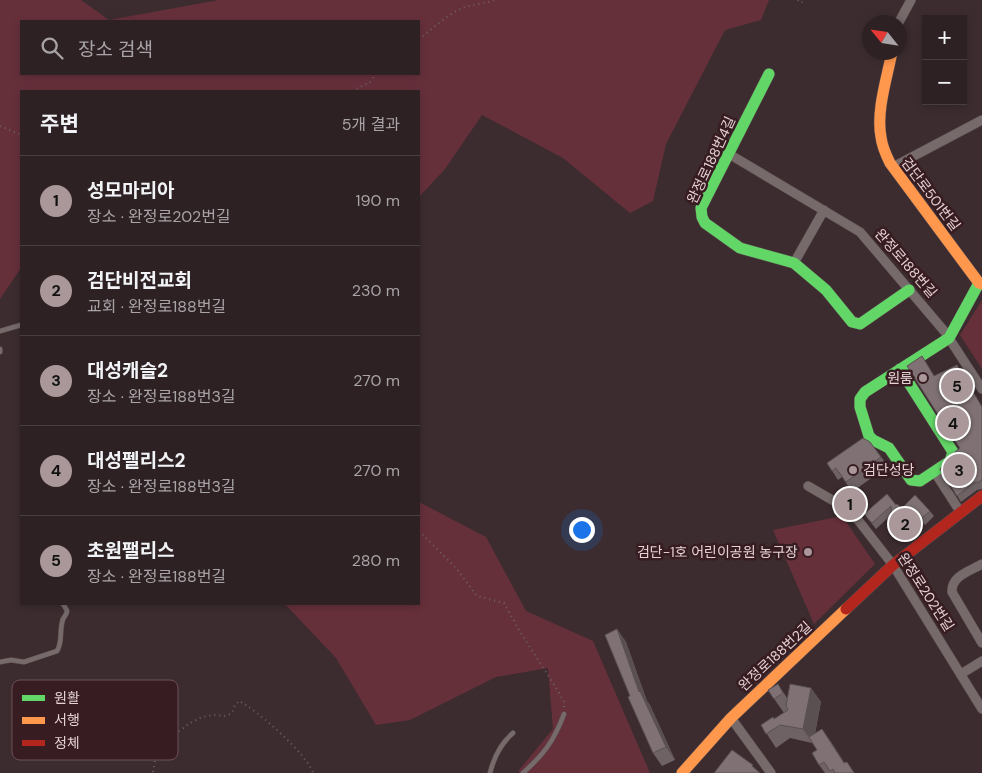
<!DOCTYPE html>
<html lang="ko">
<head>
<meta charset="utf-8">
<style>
	body { margin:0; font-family:"DM Sans","Noto Sans KR",sans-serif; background:#392e30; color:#f1f3f6 }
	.controls { position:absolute; right:15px; top:15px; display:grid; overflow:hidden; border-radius:0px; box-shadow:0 2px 8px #0003 }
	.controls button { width:45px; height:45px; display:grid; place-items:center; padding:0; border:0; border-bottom:1px solid #483e41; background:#2d2123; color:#f1f3f6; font:25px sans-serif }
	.compass { position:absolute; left:862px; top:15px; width:45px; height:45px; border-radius:50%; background:#2d2123; box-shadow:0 2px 8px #0003; rotate:300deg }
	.you { position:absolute; left:581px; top:529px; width:18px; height:18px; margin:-12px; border:4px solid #fff; border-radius:50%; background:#1a73e8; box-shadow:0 0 0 8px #1a73e833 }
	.badge { display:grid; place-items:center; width:32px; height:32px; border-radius:50%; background:#a9979a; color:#111; font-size:16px; font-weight:700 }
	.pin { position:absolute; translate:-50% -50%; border:2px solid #fff; box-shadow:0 1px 5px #0006 }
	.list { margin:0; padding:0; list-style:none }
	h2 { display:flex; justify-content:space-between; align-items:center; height:65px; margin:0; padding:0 20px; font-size:21px }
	h2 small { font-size:16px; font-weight:400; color:#a7a3a6 }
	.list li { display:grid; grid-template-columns:32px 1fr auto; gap:15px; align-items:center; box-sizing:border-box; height:90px; padding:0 20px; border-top:1px solid #483e41 }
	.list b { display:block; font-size:19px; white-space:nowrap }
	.list p { margin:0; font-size:16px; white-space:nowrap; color:#a7a3a6 }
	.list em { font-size:16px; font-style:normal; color:#a7a3a6 }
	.icon { flex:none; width:28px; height:28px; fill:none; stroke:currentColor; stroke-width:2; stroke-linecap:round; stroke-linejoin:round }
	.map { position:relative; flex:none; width:982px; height:773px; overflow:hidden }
	.search { position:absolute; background:#2d2123; box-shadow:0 2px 8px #0003; left:20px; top:20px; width:400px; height:55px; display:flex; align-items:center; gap:12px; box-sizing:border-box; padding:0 18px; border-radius:0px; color:#a7a3a6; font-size:19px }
	.panel { position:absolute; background:#2d2123; box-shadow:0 2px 8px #0003; left:20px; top:90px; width:400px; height:515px; border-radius:0px }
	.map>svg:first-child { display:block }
</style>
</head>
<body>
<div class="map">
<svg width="982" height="773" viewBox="0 0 982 773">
	<rect width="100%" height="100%" fill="#3c2c2f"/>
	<path fill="#66303b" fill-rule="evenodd" d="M 0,0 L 81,0 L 109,20 L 219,0 L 769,0 L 761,20 L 725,30 L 666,144 L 653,201 L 630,213 L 563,158 L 482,115 L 445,169 L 419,197 L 419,91 L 21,91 L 21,268 L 0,299 ZM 419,21 L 419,74 L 21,74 L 21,21 Z
		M 982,300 L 982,369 L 960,335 Z
		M 419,502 L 486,537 L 526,611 L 593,641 L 650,773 L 519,773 L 519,770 L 553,729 L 548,668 L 496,677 L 410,720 L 376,725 L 336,658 L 285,604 L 419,604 Z
		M 842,516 L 875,564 L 814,624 L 773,530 Z"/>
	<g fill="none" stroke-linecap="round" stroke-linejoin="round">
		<g stroke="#594a4c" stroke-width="5.5">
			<path id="lane" d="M 0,331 L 21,325
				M 0,349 L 0,352
				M 0,662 L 11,660 L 24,662 L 57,651 C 63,642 59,630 63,619 C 64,617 67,614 67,611 C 66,608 64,606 63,604
				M 490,773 C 494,757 500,744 513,733
				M 523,773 C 544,754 554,741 564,714"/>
		</g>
		<g stroke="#594a4c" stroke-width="10">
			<path id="street" d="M 899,22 L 911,0
				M 729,154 L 860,232 L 945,332 L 982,389
				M 893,167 L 982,120
				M 794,263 L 824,210
				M 934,471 L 961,513
				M 808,486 L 851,511 L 893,565 L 982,709
				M 982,564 C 970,571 951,576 952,592 L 982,643
				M 961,674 L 982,661
				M 731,718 L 771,773"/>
		</g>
		<g stroke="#594a4c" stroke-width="12">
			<path id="fast" d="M 769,74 L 701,208 L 702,217 L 705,223 L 740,248 L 794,263 L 826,290 L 852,322 L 860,324 L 909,290
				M 900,369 L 953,452 L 950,461 L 920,481 L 911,480 L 889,448 L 873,440 L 869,436 L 860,407 L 860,399 L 865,392 L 949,338 L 979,283"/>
		</g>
		<g stroke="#594a4c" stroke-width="12">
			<path id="slow" d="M 892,52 C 887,78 876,111 881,137 C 882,146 886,155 890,163 L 979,283 L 982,284
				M 682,773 L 731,718 L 846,609"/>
		</g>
		<g stroke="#594a4c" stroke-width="12">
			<path id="jam" d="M 846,609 L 893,565 L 982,496"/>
		</g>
		<path stroke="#6e6264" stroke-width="2" stroke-dasharray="1 4" stroke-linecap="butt" d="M 798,0 L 801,3 L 805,0
			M 419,39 C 431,30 447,15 460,9 C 471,4 484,4 495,0
			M 352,91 L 370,82 L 376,74
			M 0,126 L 21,135
			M 419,531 L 456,568 L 477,596 L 504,603 L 519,630 L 558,691 L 564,702 L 564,707
			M 153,772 L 155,760 L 167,740 L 190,723 L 202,717 L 214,715 L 226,716 L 232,713 L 235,705 L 239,701 C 256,709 308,755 313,773"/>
		<use href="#lane" stroke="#766a6b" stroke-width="4.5"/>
		<use href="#street" stroke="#766a6b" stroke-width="9"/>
		<use href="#fast" stroke="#63d668" stroke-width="11"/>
		<use href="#slow" stroke="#ff974d" stroke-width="11"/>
		<use href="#jam" stroke="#b3261e" stroke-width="11"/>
	</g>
	<path fill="#6e6264" d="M 922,356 L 934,376 L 961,372 L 982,406 L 982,489 L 977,490 L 961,502 L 940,469 L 951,461 L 960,448 L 946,427 Z
		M 870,442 L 888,466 L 852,492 L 842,477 L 838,480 L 827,463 Z
		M 896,505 L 902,508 L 930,511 L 934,516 L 925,525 L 922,522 L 912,538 L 896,540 L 892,534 L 891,515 L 876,529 L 864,514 Z
		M 617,629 L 626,642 L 647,701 L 650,705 L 675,760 L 662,766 L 653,753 L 630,696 Z
		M 778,684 L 787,698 L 811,688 L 821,702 L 815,734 L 822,729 L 844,763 L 855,773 L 825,773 L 819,765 L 817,750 L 812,743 L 790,738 L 776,748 L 761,725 L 774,719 L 784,713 L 768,690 Z"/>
	<path fill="#5a5051" d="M 918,516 L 922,522 L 912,538 L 908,532 Z
		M 617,629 L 626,642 L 647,701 L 650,705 L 675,760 L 666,747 L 639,692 Z
		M 811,688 L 821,702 L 813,743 L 803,729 Z
		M 822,729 L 832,743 L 851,773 L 844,763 Z"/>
	<path fill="#807274" stroke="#5a5051" d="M 922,356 L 934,376 L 957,365 L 982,407 L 982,480 L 979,482 L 973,483 L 957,496 L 940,469 L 951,461 L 955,452 L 960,448 L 951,435 L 952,434 L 946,427 L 907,366 Z
		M 863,438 L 870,442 L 881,457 L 846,482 L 836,468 L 832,471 L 827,463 Z
		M 887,494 L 896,505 L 897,504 L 902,508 L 915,495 L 930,511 L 921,519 L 918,516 L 908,532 L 892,534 L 891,506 L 872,523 L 864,514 Z
		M 617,629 L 639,692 L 640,691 L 666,747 L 653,753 L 628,697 L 630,696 L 605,635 Z
		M 778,684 L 783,693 L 774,699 L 768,690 Z
		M 790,684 L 811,688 L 803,729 L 780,725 L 766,734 L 761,725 L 773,717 L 774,719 L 788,710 L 786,706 Z
		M 822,729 L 844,763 L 847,762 L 854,773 L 835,773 L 833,769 L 830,771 L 824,762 L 819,765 L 812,753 L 817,750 L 809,737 Z
		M 732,750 L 753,765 L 752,766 L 760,773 L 714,773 Z"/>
	<g fill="#a9979a" stroke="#371c21" stroke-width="2">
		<circle cx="923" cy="378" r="5"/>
		<circle cx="853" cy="470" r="5"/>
		<circle cx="808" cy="552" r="5"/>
	</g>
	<g text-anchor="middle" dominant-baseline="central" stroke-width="5" stroke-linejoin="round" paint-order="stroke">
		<g font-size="14" fill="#e4d1d3" stroke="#371c21">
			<text transform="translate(711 160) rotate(-65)">완정로188번4길</text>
			<text transform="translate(931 194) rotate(53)">검단로501번길</text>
			<text transform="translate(906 263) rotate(49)">완정로188번길</text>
			<text transform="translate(926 592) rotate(57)">완정로202번길</text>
			<text transform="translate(775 656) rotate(-43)">완정로188번2길</text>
		</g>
		<g font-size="14" fill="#e4d1d3" stroke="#371c21" text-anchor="end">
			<text x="913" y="378">원룸</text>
			<text x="863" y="470" text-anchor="start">검단성당</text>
			<text x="798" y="552">검단-1호 어린이공원 농구장</text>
		</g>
	</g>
	<rect x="12" y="680" width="166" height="80" rx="8" fill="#371c21" stroke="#6b5256" stroke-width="1"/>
	<rect x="22" y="695" width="23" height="6" fill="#63d668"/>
	<rect x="22" y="717" width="23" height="7" fill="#ff974d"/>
	<rect x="22" y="740" width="23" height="6" fill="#b3261e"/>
	<g font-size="14" fill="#e4d1d3">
		<text x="54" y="703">원활</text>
		<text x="54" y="725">서행</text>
		<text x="54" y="748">정체</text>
	</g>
</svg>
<div class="controls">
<button>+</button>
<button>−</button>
</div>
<svg class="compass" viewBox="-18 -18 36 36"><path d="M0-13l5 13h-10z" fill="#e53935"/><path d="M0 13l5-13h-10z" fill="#a7a3a6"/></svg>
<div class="you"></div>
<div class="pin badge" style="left:850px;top:504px">1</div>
<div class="pin badge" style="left:905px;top:524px">2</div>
<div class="pin badge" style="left:959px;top:470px">3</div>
<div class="pin badge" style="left:953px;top:423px">4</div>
<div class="pin badge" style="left:957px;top:386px">5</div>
<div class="search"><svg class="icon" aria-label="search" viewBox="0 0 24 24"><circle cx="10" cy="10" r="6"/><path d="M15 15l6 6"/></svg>장소 검색</div>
<section class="panel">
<h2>주변<small>5개 결과</small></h2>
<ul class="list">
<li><span class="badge">1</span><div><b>성모마리아</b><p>장소 · 완정로202번길</p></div><em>190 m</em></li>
<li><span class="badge">2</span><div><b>검단비전교회</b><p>교회 · 완정로188번길</p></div><em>230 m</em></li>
<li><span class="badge">3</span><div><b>대성캐슬2</b><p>장소 · 완정로188번3길</p></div><em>270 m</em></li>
<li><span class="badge">4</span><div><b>대성펠리스2</b><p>장소 · 완정로188번3길</p></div><em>270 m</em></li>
<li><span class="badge">5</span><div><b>초원팰리스</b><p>장소 · 완정로188번길</p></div><em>280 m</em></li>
</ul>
</section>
</div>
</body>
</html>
